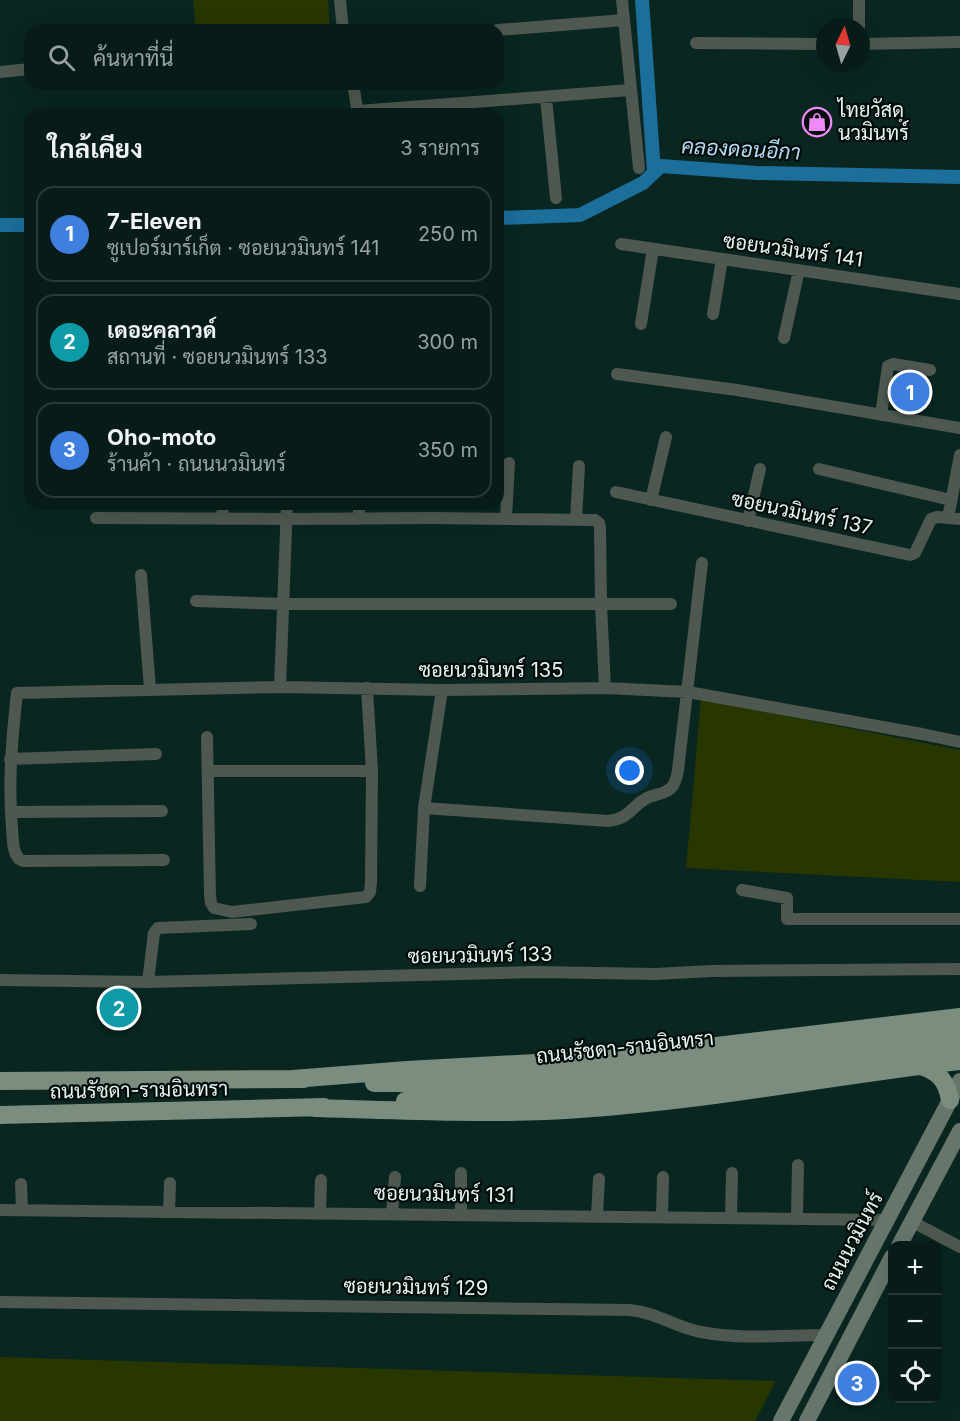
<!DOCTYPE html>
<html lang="th">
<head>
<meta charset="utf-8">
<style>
	body { margin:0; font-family:Inter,Sarabun,sans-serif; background:#152926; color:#f1f3f6 }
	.controls { position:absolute; right:18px; bottom:18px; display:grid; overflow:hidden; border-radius:12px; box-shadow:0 6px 24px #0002 }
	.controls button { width:54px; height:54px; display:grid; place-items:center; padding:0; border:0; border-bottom:2px solid #283a38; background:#071c19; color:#f1f3f6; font:30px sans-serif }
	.compass { position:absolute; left:816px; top:18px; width:54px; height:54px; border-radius:50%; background:#071c19; box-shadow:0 6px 24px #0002; rotate:5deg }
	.you { position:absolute; left:630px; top:771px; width:21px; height:21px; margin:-15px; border:4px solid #fff; border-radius:50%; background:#1a73e8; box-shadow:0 0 0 9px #1a73e833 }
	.badge { display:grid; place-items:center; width:39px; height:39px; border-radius:50%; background:#db2777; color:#fff; font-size:20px; font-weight:700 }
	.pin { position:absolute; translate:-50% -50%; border:3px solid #fff; box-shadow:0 2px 6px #0006 }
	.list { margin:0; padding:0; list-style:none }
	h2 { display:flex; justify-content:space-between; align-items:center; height:78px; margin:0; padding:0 24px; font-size:26px }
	h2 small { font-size:20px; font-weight:400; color:#98a1a2 }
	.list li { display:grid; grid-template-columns:39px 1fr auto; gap:18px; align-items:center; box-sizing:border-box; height:96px; margin:0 12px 12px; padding:0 12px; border:2px solid #283a38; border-radius:18px }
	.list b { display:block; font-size:22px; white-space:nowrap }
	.list p { margin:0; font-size:20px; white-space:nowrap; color:#98a1a2 }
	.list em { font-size:20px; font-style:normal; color:#98a1a2 }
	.icon { flex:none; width:33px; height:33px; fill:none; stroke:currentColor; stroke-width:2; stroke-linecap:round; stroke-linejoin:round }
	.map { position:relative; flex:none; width:960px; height:1421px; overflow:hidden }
	.search { position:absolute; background:#071c19; box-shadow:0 6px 24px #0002; left:24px; top:24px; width:480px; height:66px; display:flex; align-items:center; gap:15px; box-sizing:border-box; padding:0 21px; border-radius:18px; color:#98a1a2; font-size:22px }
	.panel { position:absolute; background:#071c19; box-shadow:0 6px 24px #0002; left:24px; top:108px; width:480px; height:402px; border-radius:18px }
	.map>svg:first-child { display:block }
</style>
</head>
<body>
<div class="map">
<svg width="960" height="1421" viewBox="0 0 960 1421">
	<rect width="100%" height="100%" fill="#092621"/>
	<path fill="#283600" d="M 193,0 L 328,0 L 330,30 L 196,30 Z
		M 701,699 L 960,750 L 960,882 L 686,868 Z
		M 0,1357 L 776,1381 L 755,1421 L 0,1421 Z"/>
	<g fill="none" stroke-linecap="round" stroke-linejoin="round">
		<path stroke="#1c6e9b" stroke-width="14" d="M 642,0 L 654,172
			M 498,218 L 580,215 L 643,183 L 661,166 L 757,173 L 960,177
			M 0,225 L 30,225"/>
		<path stroke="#4e5750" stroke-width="12" d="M 340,0 L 343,30
			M 622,0 L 639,168
			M 859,27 L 859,0
			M 498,30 L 624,20
			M 696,43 L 825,44
			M 861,44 L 960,42
			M 0,72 L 30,69
			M 353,84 L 358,114
			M 546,98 L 556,198
			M 358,111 L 630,90
			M 621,244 L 960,294
			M 713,314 L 722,259
			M 641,324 L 653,249
			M 784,338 L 799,270
			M 617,374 L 737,390 L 960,428
			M 881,415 L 888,366 L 893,364 L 930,370
			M 819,469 L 951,500
			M 616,492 L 910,555 L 915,553 L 931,519 L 937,517 L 960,519
			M 651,500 L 666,437
			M 96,518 L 286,519 L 432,518 L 595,520 L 599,523 L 600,527 L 601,604 L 605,688
			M 506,518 L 509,463
			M 948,518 L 960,455
			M 222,519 L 223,504
			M 359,519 L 359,504
			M 576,520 L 579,466
			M 748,521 L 760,469
			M 141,575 L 150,689
			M 196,601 L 284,604 L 671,604
			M 280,687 L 287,504
			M 207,737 L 210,896 L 211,903 L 214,908 L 232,912 L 366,897 L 370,892 L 371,882 L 372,771 L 367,688
			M 10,759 L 156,754
			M 209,771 L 372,771
			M 424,808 L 608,821 C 632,818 630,806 649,797 C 656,794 665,794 671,788 C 676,783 677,776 678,770 L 702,563
			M 11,812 L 162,811
			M 164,860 L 23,861 L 19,859 C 12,851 13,839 12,828 C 8,782 12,738 17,693 L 280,687 L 442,690 L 605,688 L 688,692 L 922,734 L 960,742
			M 420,886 L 424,808 L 442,690
			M 742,890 L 787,898 L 787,919 L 960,919
			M 0,980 L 148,982 L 536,972 L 656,974 L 712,971 L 960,969
			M 148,982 L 154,933 L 158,928 L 251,924
			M 21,1184 L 22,1209
			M 0,1210 L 887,1220
			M 169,1211 L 170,1183
			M 320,1213 L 321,1180
			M 392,1214 L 395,1177
			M 461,1214 L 461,1173
			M 597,1215 L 599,1179
			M 662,1216 L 663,1177
			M 731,1216 L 732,1173
			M 797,1217 L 798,1165
			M 911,1221 L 960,1247
			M 0,1302 L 630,1310 C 658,1313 675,1327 701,1332 C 741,1340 785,1335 826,1335"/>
		<path stroke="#67756a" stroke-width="16" d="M 899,1246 L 960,1131
			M 781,1421 L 960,1081
			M 807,1421 L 892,1257"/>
		<path stroke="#7a8d7f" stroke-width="18" d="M 921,1066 C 939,1071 947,1082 950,1100
			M 293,1079 L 407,1070 L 606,1059 L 960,1017
			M 0,1081 L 304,1079
			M 374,1083 C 464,1084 554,1078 643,1072
			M 405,1101 L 551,1094 L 643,1086
			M 314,1108 C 391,1110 469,1114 546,1111 C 685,1105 822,1077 960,1061
			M 0,1115 L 324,1107"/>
		<path stroke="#7a8d7f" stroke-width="18" d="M 643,1072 L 960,1029
			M 643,1086 L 705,1080 L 960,1045"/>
	</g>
	<defs>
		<g id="shop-ring" transform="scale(1.5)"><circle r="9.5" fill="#030c0a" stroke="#ef8bf7" stroke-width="1.5"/><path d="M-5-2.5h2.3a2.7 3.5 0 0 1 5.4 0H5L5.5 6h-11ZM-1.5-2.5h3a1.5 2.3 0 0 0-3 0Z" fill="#ef8bf7"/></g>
	</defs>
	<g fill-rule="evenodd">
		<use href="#shop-ring" x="817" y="122"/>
	</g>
	<g text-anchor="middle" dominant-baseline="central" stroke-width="4.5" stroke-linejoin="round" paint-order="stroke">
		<g font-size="20" fill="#e5f5f1" stroke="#030c0a" text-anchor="start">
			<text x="838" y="110">ไทยวัสดุ<tspan x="838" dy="23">นวมินทร์</tspan></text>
		</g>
		<g font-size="20" fill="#e5f5f1" stroke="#030c0a">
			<text transform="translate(793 250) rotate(8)">ซอยนวมินทร์ 141</text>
			<text transform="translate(802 513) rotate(12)">ซอยนวมินทร์ 137</text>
			<text x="491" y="670">ซอยนวมินทร์ 135</text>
			<text transform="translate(480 955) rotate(-1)">ซอยนวมินทร์ 133</text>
			<text transform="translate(625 1047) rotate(-6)">ถนนรัชดา-รามอินทรา</text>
			<text transform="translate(139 1090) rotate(-1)">ถนนรัชดา-รามอินทรา</text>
			<text transform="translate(444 1194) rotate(1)">ซอยนวมินทร์ 131</text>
			<text transform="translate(852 1241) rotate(-62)">ถนนนวมินทร์</text>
			<text transform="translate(416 1287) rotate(1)">ซอยนวมินทร์ 129</text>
		</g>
		<g font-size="21" font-style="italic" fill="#b6dcf5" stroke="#030c0a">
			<text transform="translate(741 149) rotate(3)">คลองดอนอีกา</text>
		</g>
	</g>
</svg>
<div class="controls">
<button>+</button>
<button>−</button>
<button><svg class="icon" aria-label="locate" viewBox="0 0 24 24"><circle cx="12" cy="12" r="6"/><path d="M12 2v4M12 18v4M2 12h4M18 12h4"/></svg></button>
</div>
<svg class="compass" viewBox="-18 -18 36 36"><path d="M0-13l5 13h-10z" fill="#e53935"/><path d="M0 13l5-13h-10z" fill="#98a1a2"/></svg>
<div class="you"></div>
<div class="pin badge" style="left:910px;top:392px;background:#3f7fe0">1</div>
<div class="pin badge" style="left:119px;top:1008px;background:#0f9aa8">2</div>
<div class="pin badge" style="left:857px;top:1383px;background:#3f7fe0">3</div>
<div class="search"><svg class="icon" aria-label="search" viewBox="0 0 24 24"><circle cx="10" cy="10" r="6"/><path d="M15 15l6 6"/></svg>ค้นหาที่นี่</div>
<section class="panel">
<h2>ใกล้เคียง<small>3 รายการ</small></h2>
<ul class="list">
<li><span class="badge" style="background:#3f7fe0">1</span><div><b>7-Eleven</b><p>ซูเปอร์มาร์เก็ต · ซอยนวมินทร์ 141</p></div><em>250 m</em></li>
<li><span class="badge" style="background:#0f9aa8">2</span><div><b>เดอะคลาวด์</b><p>สถานที่ · ซอยนวมินทร์ 133</p></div><em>300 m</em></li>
<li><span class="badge" style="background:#3f7fe0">3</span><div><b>Oho-moto</b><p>ร้านค้า · ถนนนวมินทร์</p></div><em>350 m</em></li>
</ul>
</section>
</div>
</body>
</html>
